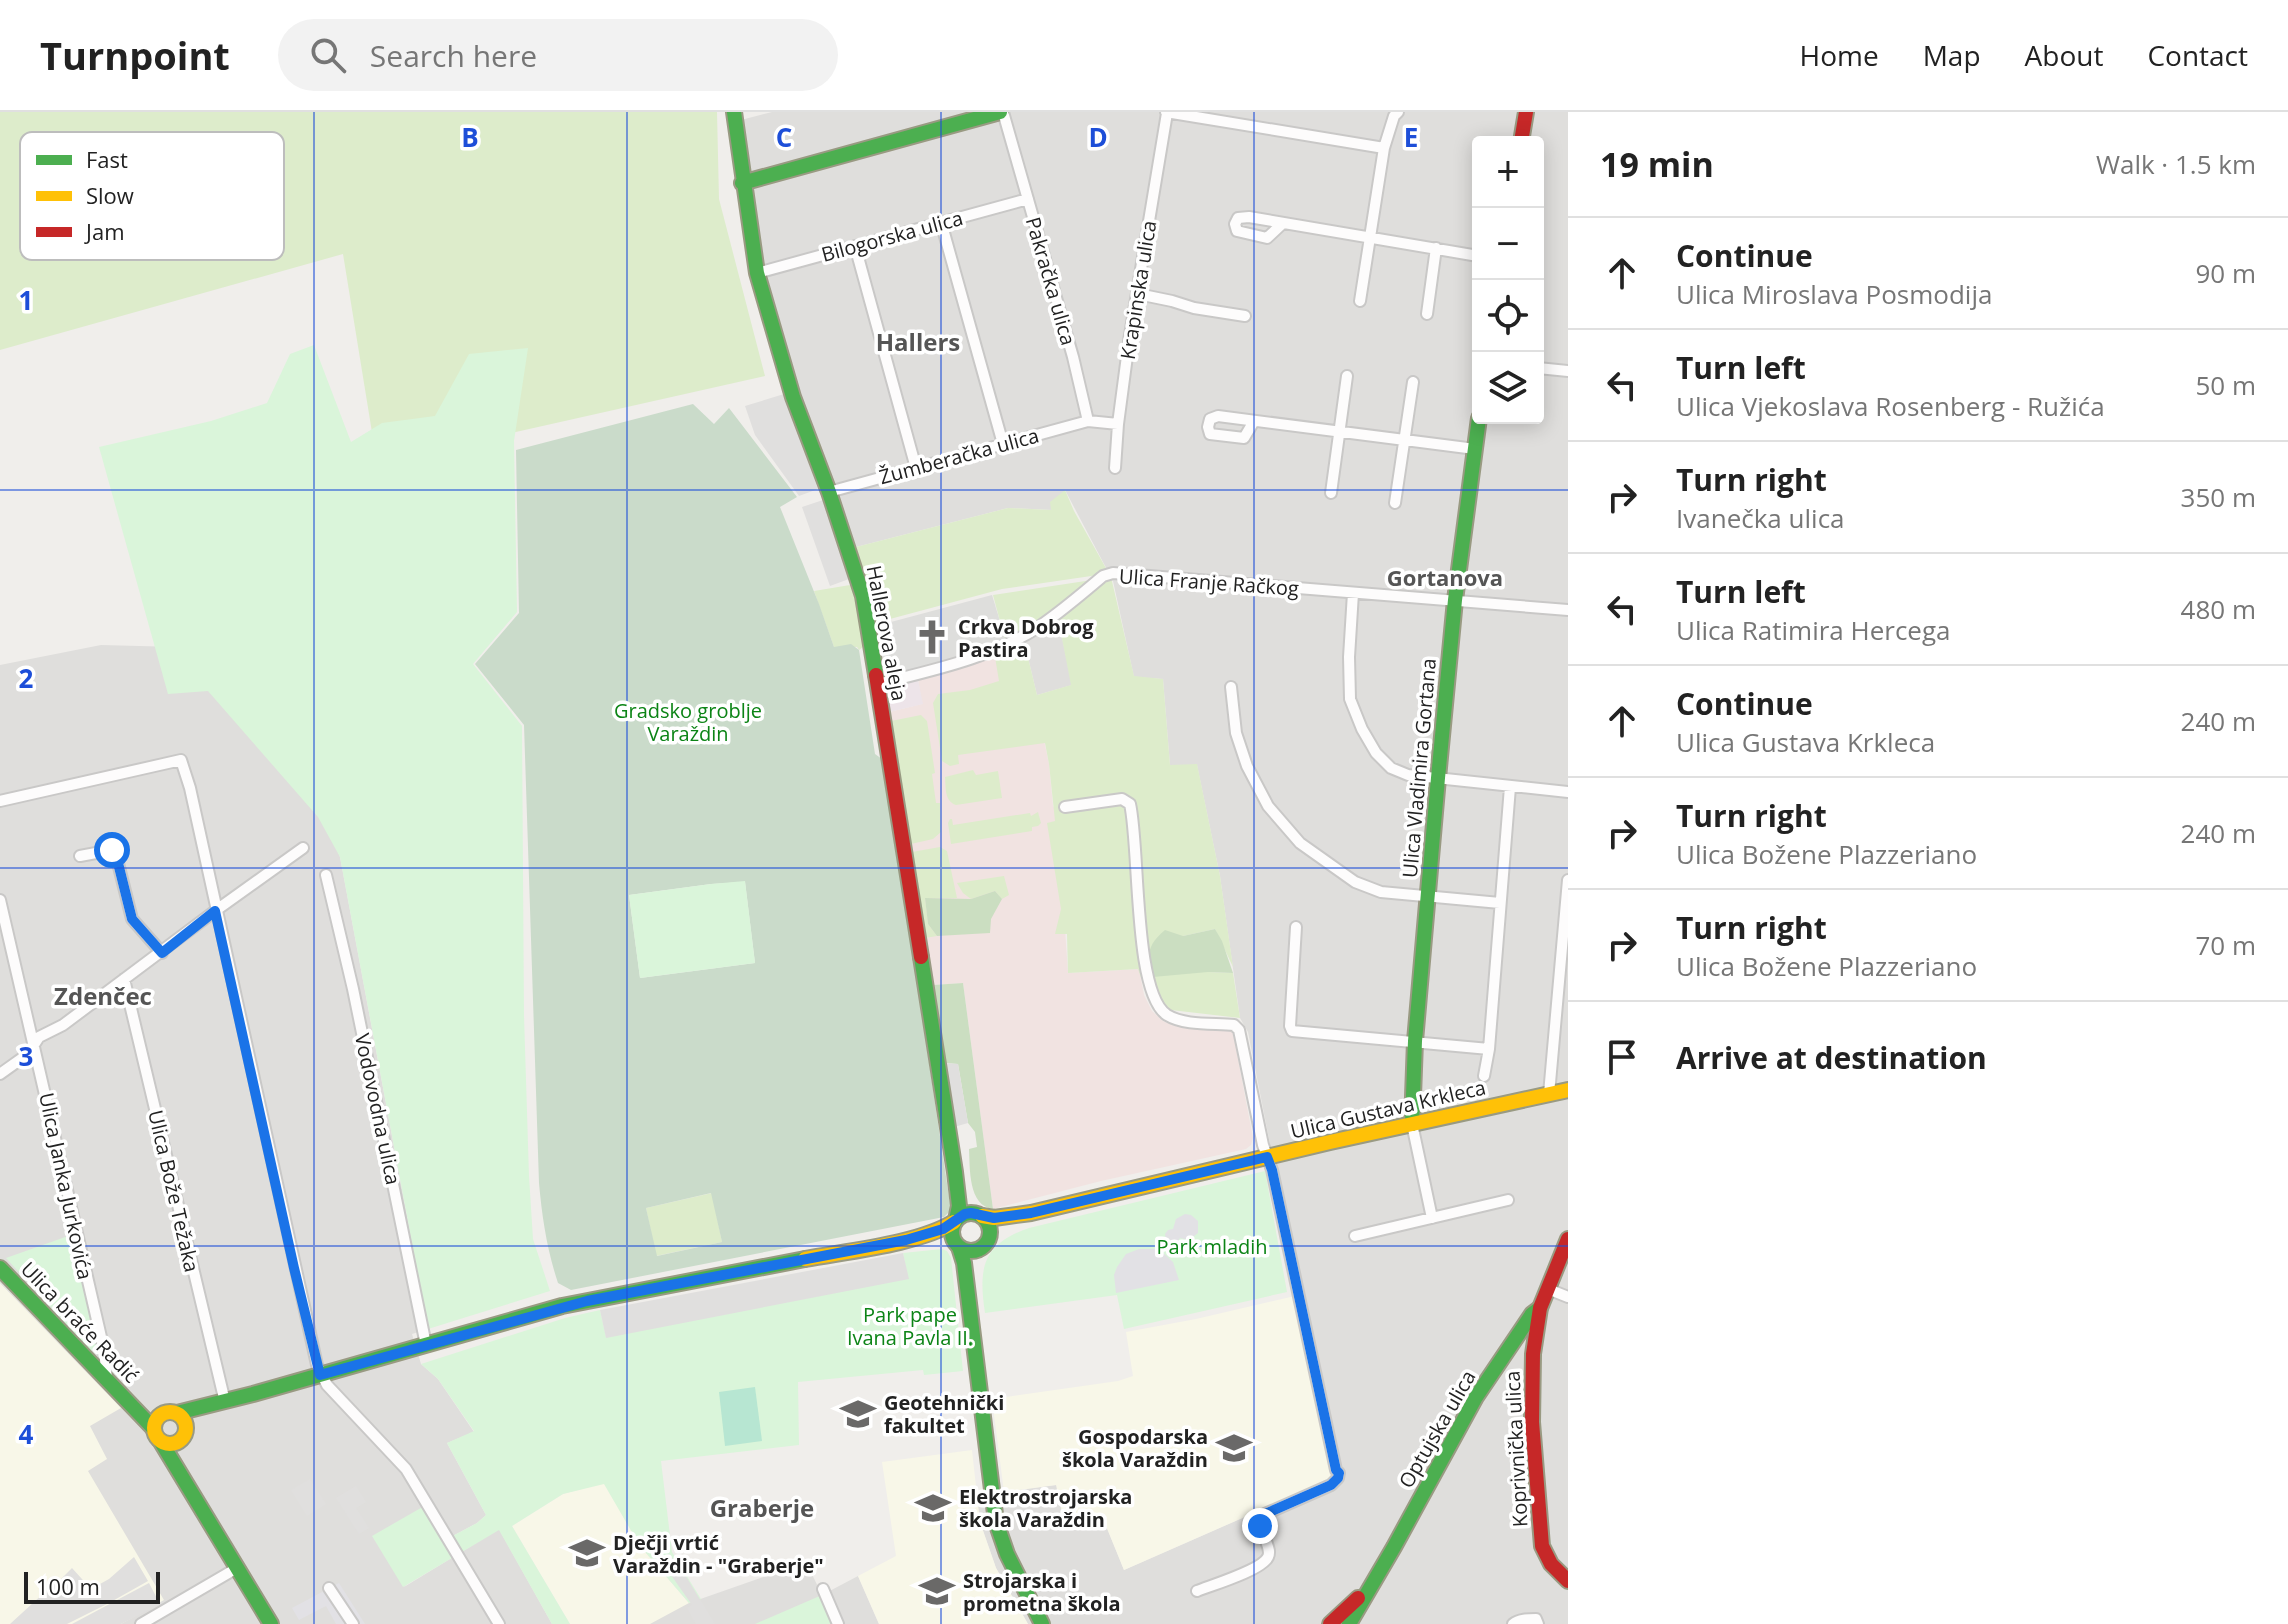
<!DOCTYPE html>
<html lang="en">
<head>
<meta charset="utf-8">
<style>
	body { margin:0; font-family:"Open Sans",sans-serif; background:#f2f2f2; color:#222 }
	.controls { position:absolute; right:24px; top:24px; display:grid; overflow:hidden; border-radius:8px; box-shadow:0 4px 20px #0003 }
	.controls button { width:72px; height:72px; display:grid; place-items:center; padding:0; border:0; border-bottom:2px solid #e0e0e0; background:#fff; color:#222; font:40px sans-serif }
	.scale { position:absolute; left:24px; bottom:20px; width:136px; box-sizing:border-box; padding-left:8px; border:4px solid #222; border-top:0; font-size:22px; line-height:28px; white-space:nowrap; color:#222; -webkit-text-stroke:6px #fff; paint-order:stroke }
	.stop { position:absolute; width:24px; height:24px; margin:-18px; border:6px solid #1a73e8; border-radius:50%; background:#fff }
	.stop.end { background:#1a73e8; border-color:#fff; box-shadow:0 2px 8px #0008 }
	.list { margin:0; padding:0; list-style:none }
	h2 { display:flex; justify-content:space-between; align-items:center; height:104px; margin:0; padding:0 32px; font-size:34px }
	h2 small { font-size:26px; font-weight:400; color:#767676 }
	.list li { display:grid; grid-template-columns:52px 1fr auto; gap:24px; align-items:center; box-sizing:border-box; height:112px; padding:0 32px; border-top:2px solid #e0e0e0 }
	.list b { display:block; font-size:30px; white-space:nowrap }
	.list p { margin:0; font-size:26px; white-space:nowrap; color:#767676 }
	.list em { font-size:26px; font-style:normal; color:#767676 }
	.icon { flex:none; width:44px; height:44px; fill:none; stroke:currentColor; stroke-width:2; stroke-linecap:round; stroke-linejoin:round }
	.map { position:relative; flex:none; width:1568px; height:1512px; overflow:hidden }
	header { display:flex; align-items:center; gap:48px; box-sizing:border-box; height:112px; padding:0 40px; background:#fff; border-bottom:2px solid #e0e0e0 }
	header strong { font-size:38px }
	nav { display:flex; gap:44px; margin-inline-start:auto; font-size:28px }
	.search { width:560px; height:72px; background:#f2f2f2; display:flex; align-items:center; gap:20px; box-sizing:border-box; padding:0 28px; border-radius:44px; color:#767676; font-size:30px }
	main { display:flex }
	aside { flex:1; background:#fff }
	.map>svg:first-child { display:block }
</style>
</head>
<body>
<header>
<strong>Turnpoint</strong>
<div class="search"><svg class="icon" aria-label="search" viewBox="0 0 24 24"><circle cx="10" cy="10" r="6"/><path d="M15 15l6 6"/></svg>Search here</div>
<nav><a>Home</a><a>Map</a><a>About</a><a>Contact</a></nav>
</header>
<main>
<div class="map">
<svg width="1568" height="1512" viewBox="0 0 1568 1512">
	<rect width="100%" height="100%" fill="#f0eeeb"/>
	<path fill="#dfdedc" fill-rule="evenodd" d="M 772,0 L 1568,0 L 1568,1512 L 1028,1512 L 996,1456 L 980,1410 L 976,1383 L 1056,1373 L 1102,1404 L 1124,1458 L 1331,1367 L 1336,1358 L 1267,1045 L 1270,1032 L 1248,920 L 1240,906 L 1220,764 L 1197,653 L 1170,653 L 1163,567 L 1134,565 L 1113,469 L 1065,378 L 1052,398 L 1008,396 L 856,435 L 804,293 L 761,144 L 741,8 ZM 1478,30 L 1538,30 L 1538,306 L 1478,306 Z
		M 1058,506 L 1072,573 L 1037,583 L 1025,533 L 1020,533 L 1020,530 Z
		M 101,533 L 255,537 L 340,745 L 428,1217 L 412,1222 L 421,1252 L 438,1267 L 474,1320 L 447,1331 L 486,1403 L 477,1411 L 447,1427 L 404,1475 L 499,1417 L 552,1512 L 0,1512 L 0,553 Z
		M 630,1418 L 640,1434 L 689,1491 L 806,1450 L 822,1483 L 858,1464 L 879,1512 L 570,1512 Z"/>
	<path fill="#f1e3e1" d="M 1020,530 L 1038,599 L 1049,652 L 1053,694 L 1057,700 L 1068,861 L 1139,857 L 1144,883 L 1152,899 L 1163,909 L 1175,914 L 1229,917 L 1233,921 L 1253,1026 L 1251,1033 L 1246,1037 L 1101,1069 L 993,1097 L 963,871 L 933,873 L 889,600 L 922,592 L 918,568 L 961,556 Z"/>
	<path fill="#ede4e9" d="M 918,568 L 923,592 L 889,600 L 886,576 Z"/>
	<path fill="#f8f7e8" d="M 0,1171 L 121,1296 L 90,1314 L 107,1347 L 88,1359 L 164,1488 L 121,1512 L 0,1512 Z
		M 1295,1184 L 1331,1367 L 1124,1458 L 1102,1404 L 1065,1415 L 1056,1373 L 1004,1380 L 992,1287 L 1118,1269 L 1133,1264 L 1126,1220 L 1196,1207 Z
		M 972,1338 L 980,1410 L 996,1456 L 1028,1512 L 879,1512 L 858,1464 L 896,1444 L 882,1350 Z
		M 604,1371 L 640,1434 L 689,1491 L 650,1512 L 570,1512 L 512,1414 L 563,1382 Z"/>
	<path fill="#dededc" d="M 992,483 L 1006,529 L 980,540 L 884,567 L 876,514 Z"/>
	<path fill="#ddeccb" d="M 0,0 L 717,0 L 719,87 L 765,264 L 377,351 L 343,142 L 0,238 Z
		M 1065,378 L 1074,399 L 1107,458 L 1098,463 L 1002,477 L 875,511 L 867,470 L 856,435 L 1008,396 L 1051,398 L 1050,390 Z
		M 1111,465 L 1134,564 L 1163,567 L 1170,653 L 1197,652 L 1220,764 L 1233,855 L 1215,817 L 1183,824 L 1208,860 L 1233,861 L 1240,906 L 1171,898 C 1159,890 1157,880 1153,866 L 1141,866 L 1138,857 L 1068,861 L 1067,822 L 1055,822 L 1061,797 L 1047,711 L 1055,709 L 1049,652 L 1045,631 L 958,643 L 959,652 L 950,654 L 942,649 L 933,591 L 938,582 L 970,578 L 999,569 L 995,545 L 1020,533 L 1025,533 L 1037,583 L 1071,573 L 1058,506 Z
		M 1092,468 L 1036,511 L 1013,525 L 1007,521 L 1005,528 L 993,483 Z
		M 850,473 L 853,474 L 864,534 L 859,538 L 857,535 L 834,535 L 814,479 Z
		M 921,603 L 927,609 L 935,661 L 932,662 L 936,691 L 940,691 L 941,720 L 933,727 L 911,732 L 891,609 Z
		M 973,658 L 976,663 L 998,659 L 1002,686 L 956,693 C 944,689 946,675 945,665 Z
		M 1038,700 L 1041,711 L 1038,714 L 1032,715 L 1032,719 L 951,732 L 948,711 L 950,707 L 952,707 L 953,713 L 1030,701 L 1031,704 Z
		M 940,735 L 947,739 L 957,786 L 925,786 L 928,812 L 937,824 L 925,826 L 912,740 Z
		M 1004,764 L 1009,783 L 1002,787 L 995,779 L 971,787 L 963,781 L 957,771 Z
		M 712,1081 L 722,1130 L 656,1144 L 646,1096 Z"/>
	<path fill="#cbdec1" d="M 995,779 L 1002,787 L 991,807 L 990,821 L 937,824 L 928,812 L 925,786 L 971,787 Z
		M 1215,817 L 1222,829 L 1233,861 L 1208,860 L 1153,865 C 1146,844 1147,833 1165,818 L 1183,824 Z
		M 963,871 L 993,1097 C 968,1094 970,1056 969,1037 L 977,1035 L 975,1020 L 968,1011 L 958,952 L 945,951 L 933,873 Z"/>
	<path fill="#cadbca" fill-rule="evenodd" d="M 693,292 L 714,312 L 729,296 L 797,385 L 780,395 L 819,492 L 834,535 L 851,532 L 859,538 L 875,642 L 882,647 L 898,743 L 951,1098 L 944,1105 L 571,1178 L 558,1171 C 547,1138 542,1105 539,1071 L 524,613 L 475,552 L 519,501 L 516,338 ZM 745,770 L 755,851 L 640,866 L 629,783 L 711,772 ZM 711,1081 L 722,1130 L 657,1144 L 646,1096 Z"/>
	<path fill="#daf5da" d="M 314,233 L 351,330 L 382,311 L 435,304 L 469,242 L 528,236 L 514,329 L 517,500 L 473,552 L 522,614 L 524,903 L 529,1064 L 533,1127 L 550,1179 L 428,1217 L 340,745 L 318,705 L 208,579 L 168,582 L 99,335 L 211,309 L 267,291 L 290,242 Z
		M 745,769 L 755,851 L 640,866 L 629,783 L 711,772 Z
		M 1265,1059 L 1287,1180 L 1124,1217 L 1117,1183 L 985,1201 C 978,1155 983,1132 1029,1116 Z
		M 71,1123 L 99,1232 L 91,1239 L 6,1146 Z
		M 942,1137 L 947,1139 L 951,1146 L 963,1259 L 924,1263 L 923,1258 L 798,1270 L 799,1333 L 661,1349 L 672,1440 L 701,1487 L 689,1491 L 640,1434 L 604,1372 L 563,1382 L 512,1414 L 570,1512 L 552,1512 L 499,1418 L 403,1475 L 372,1424 L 426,1393 L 447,1427 L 477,1411 L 486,1403 L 447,1331 L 474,1319 L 438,1267 L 421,1252 L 565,1206 L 600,1198 L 606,1225 L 908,1166 L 903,1141 Z
		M 822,1483 L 835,1512 L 755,1512 Z"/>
	<path fill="#b7e6d2" d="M 755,1275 L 762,1329 L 725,1334 L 719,1280 Z"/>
	<path fill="#e0dfde" d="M 784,282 L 818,377 L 799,384 L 755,323 L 745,294 Z
		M 823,388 L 849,467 L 830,474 L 802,395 Z
		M 943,951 L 958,952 L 968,1011 L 954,1015 Z
		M 903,1141 L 909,1167 L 606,1226 L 600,1198 Z
		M 310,1367 L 326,1392 L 307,1404 L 291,1378 Z
		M 356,1374 L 366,1390 L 356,1396 L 369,1416 L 359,1422 L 336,1386 Z
		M 669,1442 L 684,1461 L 715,1512 L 696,1512 L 693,1507 L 687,1496 L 692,1493 L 659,1446 Z
		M 134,1445 L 148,1469 L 109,1491 L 67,1512 L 10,1512 L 57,1469 L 61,1474 L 61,1467 L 72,1456 L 91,1477 L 109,1467 Z
		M 149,1471 L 160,1492 L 121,1512 L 72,1512 Z"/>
	<path fill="#e2e1e5" d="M 1185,1102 L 1191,1103 L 1198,1109 L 1198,1121 L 1189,1128 L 1180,1126 L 1176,1131 L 1169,1131 L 1166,1129 L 1165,1122 L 1168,1118 L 1173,1117 L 1176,1107 Z
		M 1139,1137 L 1154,1137 L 1162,1140 L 1173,1150 L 1179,1168 L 1116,1181 L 1114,1163 L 1117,1155 L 1126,1142 Z
		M 339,1471 L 365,1512 L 336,1512 L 326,1494 L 299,1508 L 292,1496 Z"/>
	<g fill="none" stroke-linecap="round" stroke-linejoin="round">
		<g stroke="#c9c8c7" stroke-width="14">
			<path id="street" d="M 1003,0 L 1073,245 L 1088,309 L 1118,312
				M 1166,0 L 1384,36
				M 941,110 L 1003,332
				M 1283,111 L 1267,126 L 1237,119 L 1235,112 L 1238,106 L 1249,105 L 1478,144
				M 855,134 L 916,356
				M 757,161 L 1028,87
				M 1138,182 L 1172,189 L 1194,196 L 1245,204
				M 1360,189 L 1384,36 L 1394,4 L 1398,0
				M 1427,202 L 1436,136
				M 1538,256 L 1568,259
				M 1254,309 L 1244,326 L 1210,322 L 1208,315 L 1210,307 L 1218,304 L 1475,337
				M 1115,356 L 1118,312 L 1129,229 L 1167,1
				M 829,380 L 1088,309
				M 1331,381 L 1347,264
				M 1395,391 L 1413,270
				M 1353,481 L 1349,545 L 1350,587 L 1362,617 L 1376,641 L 1391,656 L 1408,663 L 1568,680
				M 878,572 C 933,558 992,546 1040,514 C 1062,499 1083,481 1103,464 L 1113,461 L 1568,498
				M 1231,575 L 1236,621 L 1247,654 L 1268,694 L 1300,731 L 1355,770 L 1381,780 L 1500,791
				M 0,689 L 181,648 L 190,676 L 317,1253 L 327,1273 L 406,1357 L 499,1512
				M 1065,695 L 1122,687 L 1130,692 C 1140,735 1133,881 1167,903 C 1185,914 1213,911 1234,913 L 1239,918 L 1263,1033 L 1272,1058 L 1336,1358 L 1339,1361 L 1338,1366 L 1331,1373 L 1265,1402 C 1258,1411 1261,1416 1265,1426 C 1267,1433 1271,1439 1268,1445 C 1262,1458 1212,1473 1197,1479
				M 80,744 L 112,738 L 116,743 L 132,807 L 162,841
				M 326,763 L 353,877 L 426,1233
				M 0,788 L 104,1238 L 107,1267
				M 1296,815 L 1290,914 L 1292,919 L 1489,937
				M 124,867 L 225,1290
				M 0,962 L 28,942 L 39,925 L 63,913 L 215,799 L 303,736
				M 1484,964 L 1489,937 L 1510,675
				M 1549,982 L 1568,768
				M 1412,1012 L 1432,1106
				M 1355,1124 L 1508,1088
				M 1548,1177 L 1568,1185
				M 329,1476 L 353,1512
				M 823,1477 L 838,1512
				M 141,1512 L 237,1456
				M 1513,1512 C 1519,1507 1528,1507 1536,1507 L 1538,1512"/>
		</g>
		<g stroke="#999a82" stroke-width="18">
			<path id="fast" d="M 734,0 L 757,161 L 793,285 L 829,380 L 863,484 L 876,563
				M 742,71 L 1000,0
				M 921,845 L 955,1060 L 959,1094 L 956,1108
				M 1412,1012 L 1415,929 L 1438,666 L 1455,488 L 1479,306
				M952 1120a19 19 0 1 1 38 0a19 19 0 1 1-38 0Z
				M 959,1135 L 964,1151 L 996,1410 L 1007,1442 L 1042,1512
				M 0,1156 L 154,1317
				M 177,1301 L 253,1282 L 562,1194 L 805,1147
				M 161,1330 L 271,1512
				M 1349,1512 L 1394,1435 L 1476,1285 L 1532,1202 L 1540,1196"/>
		</g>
		<g stroke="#999a82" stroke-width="18">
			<path id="slow" d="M 982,1104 L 994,1106 L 1031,1101 L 1330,1030 L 1568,978
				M 805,1147 C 847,1139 919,1132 954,1110
				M154 1316a16 16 0 1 1 32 0a16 16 0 1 1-32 0Z"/>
		</g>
		<g stroke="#999a82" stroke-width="18">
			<path id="jam" d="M 1521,30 L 1526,0
				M 876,563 L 921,845
				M 1568,1127 L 1540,1196 L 1533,1242 L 1532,1310 L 1542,1434 L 1551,1452 L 1568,1469
				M 1330,1512 L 1358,1486"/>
		</g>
		<use href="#street" stroke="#fdfcfc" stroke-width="10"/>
		<use href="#fast" stroke="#4caf50" stroke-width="14"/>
		<use href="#slow" stroke="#ffc107" stroke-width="14"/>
		<use href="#jam" stroke="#c62828" stroke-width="14"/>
	</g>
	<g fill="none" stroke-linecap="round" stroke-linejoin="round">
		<path stroke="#1a73e8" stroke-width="10" d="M 112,738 L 116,743 L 132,807 L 162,841 L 215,799 L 294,1156 L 320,1263 L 587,1189 L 906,1128 L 943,1117 L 965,1102 L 971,1101 L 994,1106 L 1031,1101 L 1267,1045 L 1272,1058 L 1336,1358 L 1339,1361 L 1338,1366 L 1331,1373 L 1265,1402 L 1261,1406 L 1260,1414"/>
	</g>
	<path fill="none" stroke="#1d4ed8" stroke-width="2" stroke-opacity="0.55" d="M 314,0 L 314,1512M 627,0 L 627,1512M 941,0 L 941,1512M 1254,0 L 1254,1512M 0,378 L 1568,378M 0,756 L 1568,756M 0,1134 L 1568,1134"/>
	<defs>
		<g id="church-bare" transform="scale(2.76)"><path d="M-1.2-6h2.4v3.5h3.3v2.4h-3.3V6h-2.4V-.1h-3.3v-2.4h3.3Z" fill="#6a6968" stroke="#fff" stroke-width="2.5" paint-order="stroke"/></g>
		<g id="university-bare" transform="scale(2.76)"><path d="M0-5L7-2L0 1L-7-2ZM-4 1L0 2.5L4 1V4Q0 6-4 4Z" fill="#6a6968" stroke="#fff" stroke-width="2.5" paint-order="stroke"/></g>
		<g id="school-bare" transform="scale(2.76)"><path d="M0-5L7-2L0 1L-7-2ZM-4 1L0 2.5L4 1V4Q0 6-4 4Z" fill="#6a6968" stroke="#fff" stroke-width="2.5" paint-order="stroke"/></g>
	</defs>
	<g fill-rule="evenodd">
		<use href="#church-bare" x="932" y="525"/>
		<use href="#university-bare" x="858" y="1302"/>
		<use href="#school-bare" x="1234" y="1336"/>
		<use href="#school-bare" x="933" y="1396"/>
		<use href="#school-bare" x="587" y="1441"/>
		<use href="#school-bare" x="937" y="1479"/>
	</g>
	<g text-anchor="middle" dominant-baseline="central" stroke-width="7" stroke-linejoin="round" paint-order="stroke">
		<g font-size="20" fill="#222" stroke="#fff">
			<text transform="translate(892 124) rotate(-15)">Bilogorska ulica</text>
			<text transform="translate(1051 169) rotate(74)">Pakračka ulica</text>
			<text transform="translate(1138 178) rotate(-81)">Krapinska ulica</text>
			<text transform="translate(959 344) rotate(-15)">Žumberačka ulica</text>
			<text transform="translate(1209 470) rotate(4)">Ulica Franje Račkog</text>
			<text transform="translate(887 521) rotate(79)">Hallerova aleja</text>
			<text transform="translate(1419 656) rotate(-85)">Ulica Vladimira Gortana</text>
			<text transform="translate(378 997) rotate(78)">Vodovodna ulica</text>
			<text transform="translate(1388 997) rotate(-13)">Ulica Gustava Krkleca</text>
			<text transform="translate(66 1074) rotate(78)">Ulica Janka Jurkovića</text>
			<text transform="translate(174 1079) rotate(77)">Ulica Bože Težaka</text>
			<text transform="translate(80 1210) rotate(46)">Ulica braće Radić</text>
			<text transform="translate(1437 1317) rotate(-60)">Optujska ulica</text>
			<text transform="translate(1516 1337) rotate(-93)">Koprivnička ulica</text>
		</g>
		<g font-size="20" font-weight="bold" fill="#222" stroke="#fff" text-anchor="start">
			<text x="958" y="514">Crkva Dobrog<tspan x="958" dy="23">Pastira</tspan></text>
			<text x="884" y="1290">Geotehnički<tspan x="884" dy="23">fakultet</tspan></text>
			<text x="1208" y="1324" text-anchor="end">Gospodarska<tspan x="1208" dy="23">škola Varaždin</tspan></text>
			<text x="959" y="1384">Elektrostrojarska<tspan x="959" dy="23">škola Varaždin</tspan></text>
			<text x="613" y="1430">Dječji vrtić<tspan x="613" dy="23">Varaždin - "Graberje"</tspan></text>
			<text x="963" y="1468">Strojarska i<tspan x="963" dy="23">prometna škola</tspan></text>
		</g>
		<g font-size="20" fill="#0c8416" stroke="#fff">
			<text x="688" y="598">Gradsko groblje<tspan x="688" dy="23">Varaždin</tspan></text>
			<text x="1212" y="1134">Park mladih</text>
			<text x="910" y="1202">Park pape<tspan x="910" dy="23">Ivana Pavla II.</tspan></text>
		</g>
		<g font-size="22" font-weight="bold" fill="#555" stroke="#fff">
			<text x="1445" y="465">Gortanova</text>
		</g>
		<g font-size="24" font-weight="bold" fill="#555" stroke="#fff">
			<text x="918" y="229">Hallers</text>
			<text x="103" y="883">Zdenčec</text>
			<text x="762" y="1395">Graberje</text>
		</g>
	</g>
	<rect x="20" y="20" width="264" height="128" rx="12" fill="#fff" stroke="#bdbdbd" stroke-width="2"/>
	<rect x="36" y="43" width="36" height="10" fill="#4caf50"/>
	<rect x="36" y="79" width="36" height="10" fill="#ffc107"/>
	<rect x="36" y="115" width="36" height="10" fill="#c62828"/>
	<g font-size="22" fill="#222">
		<text x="86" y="56">Fast</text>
		<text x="86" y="92">Slow</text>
		<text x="86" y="128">Jam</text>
	</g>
	<g font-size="26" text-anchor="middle" font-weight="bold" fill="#1d4ed8" stroke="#fff" stroke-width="7" stroke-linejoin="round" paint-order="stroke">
		<text x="470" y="35">B</text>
		<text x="784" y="35">C</text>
		<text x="1098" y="35">D</text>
		<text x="1411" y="35">E</text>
		<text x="26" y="198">1</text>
		<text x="26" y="576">2</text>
		<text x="26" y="954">3</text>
		<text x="26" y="1332">4</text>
	</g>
</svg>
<div class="controls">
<button>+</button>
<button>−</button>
<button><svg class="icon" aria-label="locate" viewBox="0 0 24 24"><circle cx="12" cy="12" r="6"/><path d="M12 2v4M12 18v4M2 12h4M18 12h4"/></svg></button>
<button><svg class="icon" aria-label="layers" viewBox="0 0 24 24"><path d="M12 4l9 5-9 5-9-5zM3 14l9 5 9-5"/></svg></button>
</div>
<div class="scale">100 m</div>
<div class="stop" style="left:112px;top:738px"></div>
<div class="stop end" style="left:1260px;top:1414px"></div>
</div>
<aside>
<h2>19 min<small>Walk · 1.5 km</small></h2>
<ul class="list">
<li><svg class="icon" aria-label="ahead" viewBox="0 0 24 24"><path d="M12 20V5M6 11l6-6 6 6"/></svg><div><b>Continue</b><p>Ulica Miroslava Posmodija</p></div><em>90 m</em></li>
<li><svg class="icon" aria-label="left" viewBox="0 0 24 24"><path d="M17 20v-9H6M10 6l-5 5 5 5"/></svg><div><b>Turn left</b><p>Ulica Vjekoslava Rosenberg - Ružića</p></div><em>50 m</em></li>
<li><svg class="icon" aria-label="right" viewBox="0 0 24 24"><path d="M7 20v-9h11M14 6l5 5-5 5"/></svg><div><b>Turn right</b><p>Ivanečka ulica</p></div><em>350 m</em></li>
<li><svg class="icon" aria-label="left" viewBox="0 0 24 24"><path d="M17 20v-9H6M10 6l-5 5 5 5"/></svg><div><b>Turn left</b><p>Ulica Ratimira Hercega</p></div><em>480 m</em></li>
<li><svg class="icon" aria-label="ahead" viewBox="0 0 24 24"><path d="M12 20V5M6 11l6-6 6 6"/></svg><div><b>Continue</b><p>Ulica Gustava Krkleca</p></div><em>240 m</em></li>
<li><svg class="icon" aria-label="right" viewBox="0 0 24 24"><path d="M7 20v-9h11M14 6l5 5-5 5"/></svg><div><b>Turn right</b><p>Ulica Božene Plazzeriano</p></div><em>240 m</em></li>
<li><svg class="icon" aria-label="right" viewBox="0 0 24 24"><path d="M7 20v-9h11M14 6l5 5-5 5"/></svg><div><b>Turn right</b><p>Ulica Božene Plazzeriano</p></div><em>70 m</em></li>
<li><svg class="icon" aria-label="arrive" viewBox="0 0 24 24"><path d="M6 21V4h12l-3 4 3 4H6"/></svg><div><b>Arrive at destination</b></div></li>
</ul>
</aside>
</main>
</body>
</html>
